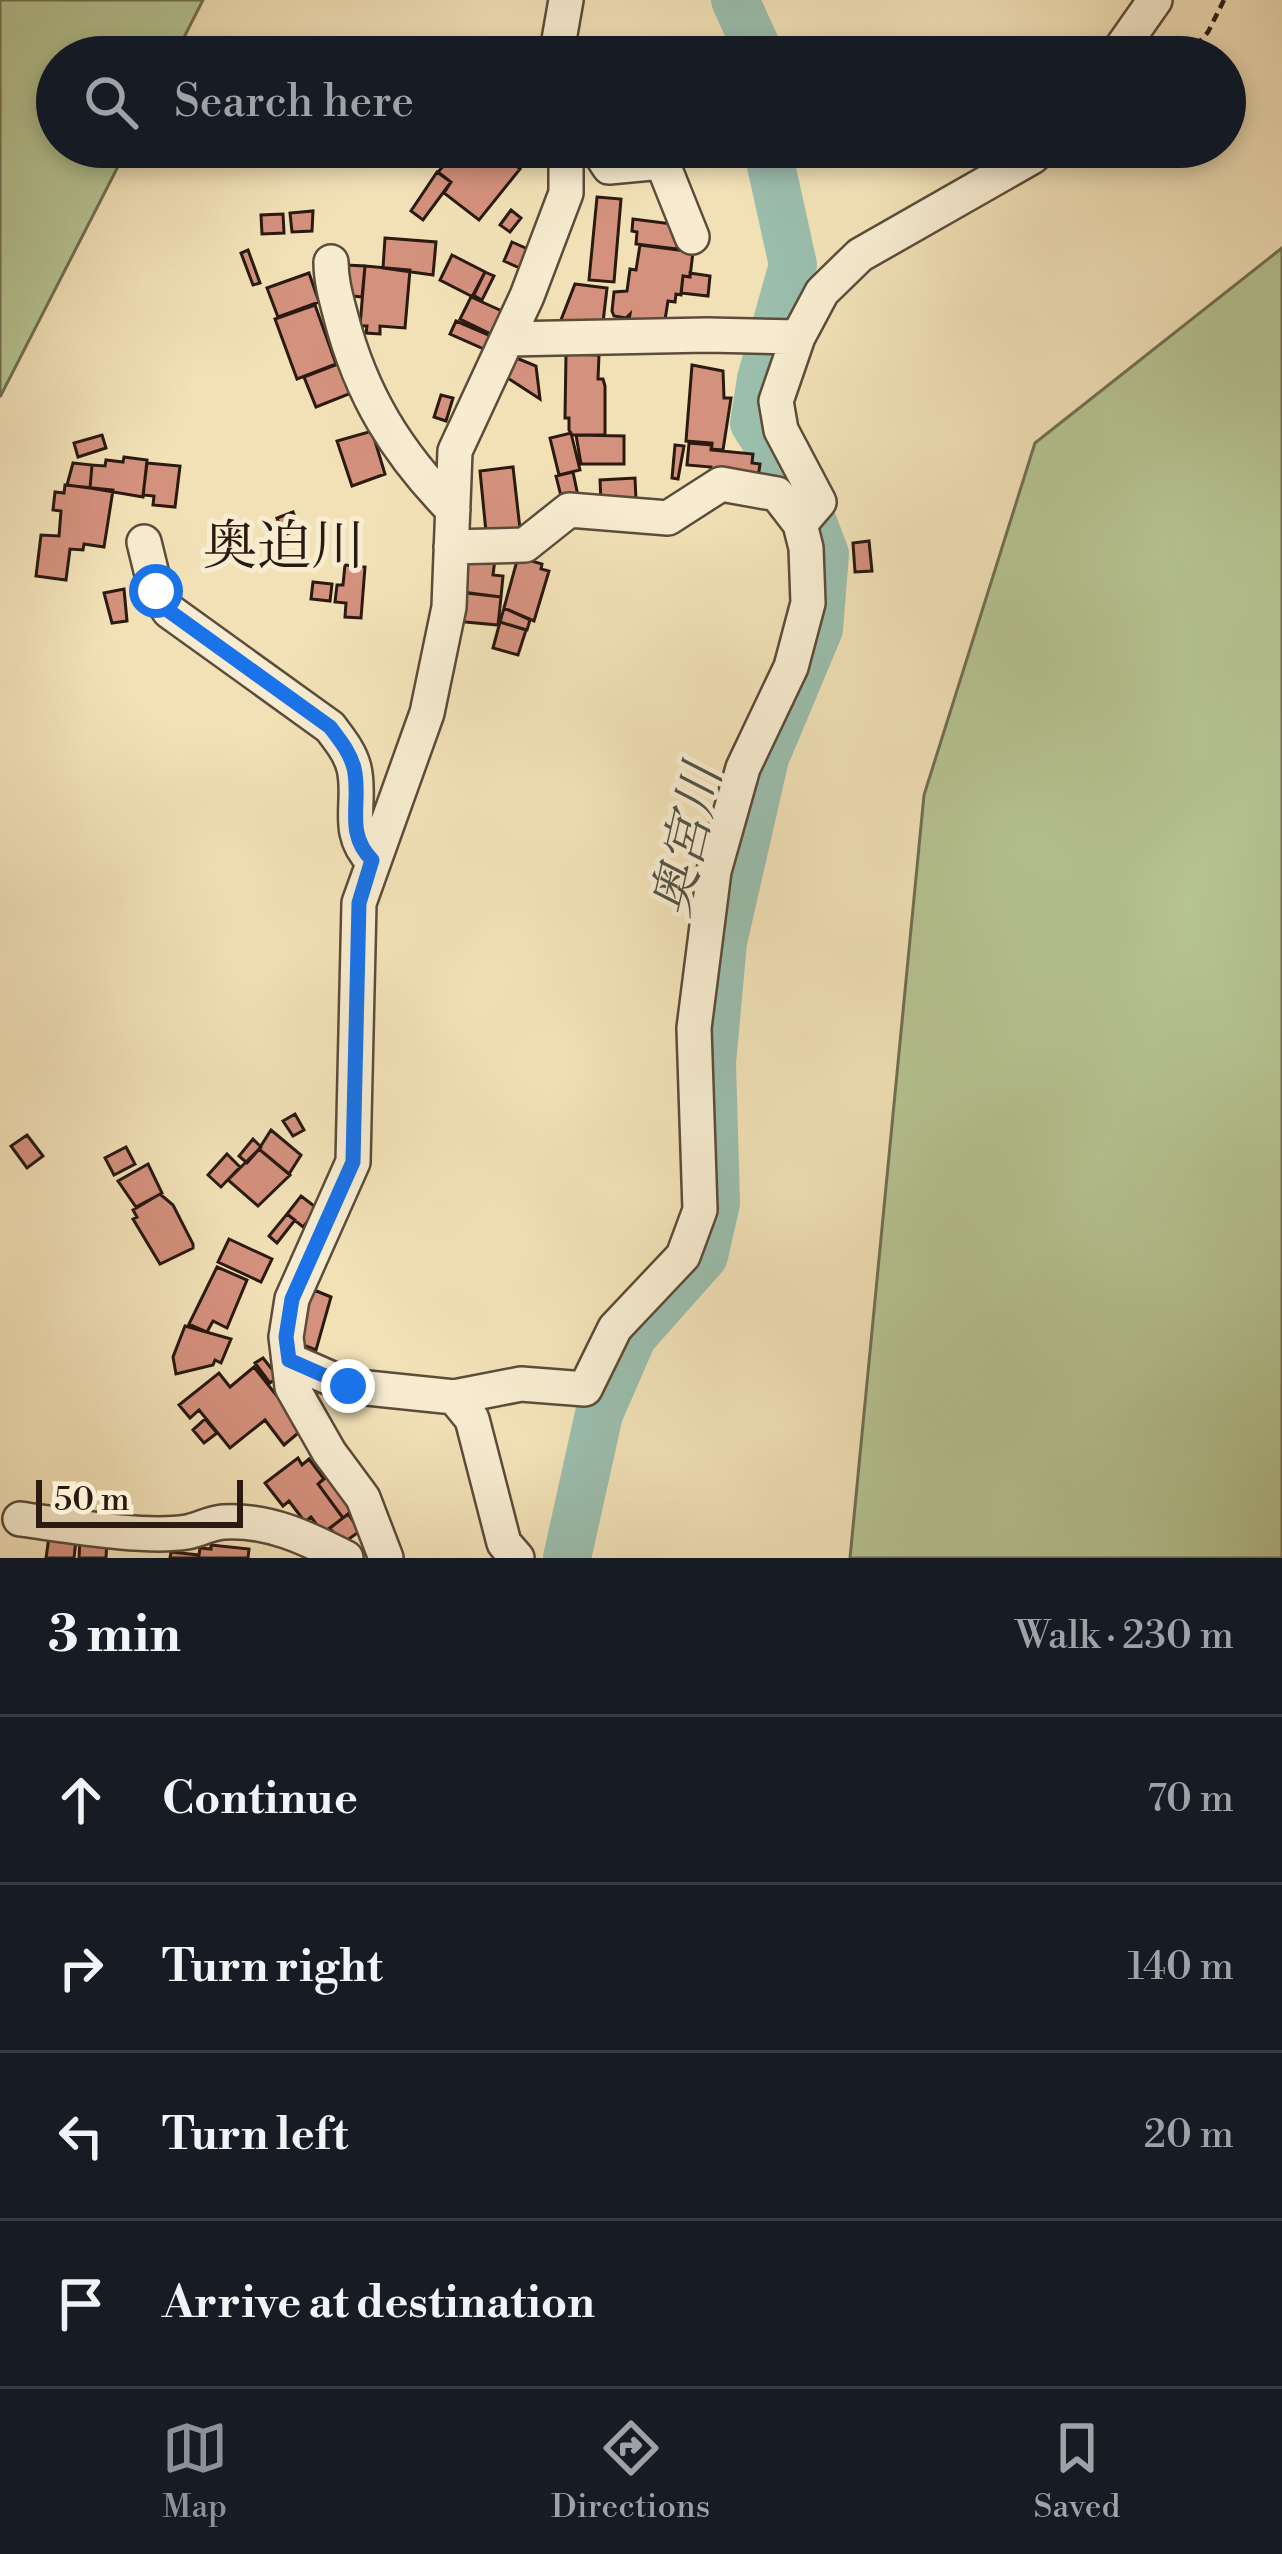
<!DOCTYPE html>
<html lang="en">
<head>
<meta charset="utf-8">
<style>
	body { margin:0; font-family:"Libre Bodoni","Noto Serif JP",serif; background:#242831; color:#f1f3f6 }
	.scale { position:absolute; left:36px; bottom:30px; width:207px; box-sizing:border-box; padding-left:12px; border:6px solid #2a1a10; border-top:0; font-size:33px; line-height:42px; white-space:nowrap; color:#2a1a10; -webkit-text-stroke:9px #f7ecd0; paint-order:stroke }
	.stop { position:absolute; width:36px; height:36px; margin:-27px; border:9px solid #1a73e8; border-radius:50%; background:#fff }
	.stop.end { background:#1a73e8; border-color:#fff; box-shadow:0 3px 12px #0008 }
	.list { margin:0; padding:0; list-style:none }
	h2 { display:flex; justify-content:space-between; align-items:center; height:156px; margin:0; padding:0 48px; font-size:51px }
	h2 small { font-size:39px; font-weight:400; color:#9ea1a6 }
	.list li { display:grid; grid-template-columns:78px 1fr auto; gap:36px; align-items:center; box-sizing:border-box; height:168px; padding:0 48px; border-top:3px solid #363941 }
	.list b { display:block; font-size:45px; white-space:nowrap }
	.list em { font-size:39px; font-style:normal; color:#9ea1a6 }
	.icon { flex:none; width:66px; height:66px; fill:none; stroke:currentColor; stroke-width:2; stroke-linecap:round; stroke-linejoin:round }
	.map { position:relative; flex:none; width:1282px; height:1558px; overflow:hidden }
	.search { position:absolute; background:#171b24; box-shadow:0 6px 18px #0003; left:36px; right:36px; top:36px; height:132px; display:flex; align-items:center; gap:30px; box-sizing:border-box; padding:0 42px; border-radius:66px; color:#9ea1a6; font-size:45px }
	.sheet { height:828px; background:#171b24 }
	nav { display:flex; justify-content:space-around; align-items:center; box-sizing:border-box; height:168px; border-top:3px solid #363941; background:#171b24; font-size:33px; color:#9ea1a6 }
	nav a { display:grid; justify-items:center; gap:6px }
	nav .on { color:#8c9099 }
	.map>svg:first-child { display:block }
</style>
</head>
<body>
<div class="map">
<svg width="1282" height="1558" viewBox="0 0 1282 1558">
	<rect width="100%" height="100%" fill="#f2e1b7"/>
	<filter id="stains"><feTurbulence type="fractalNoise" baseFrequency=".00167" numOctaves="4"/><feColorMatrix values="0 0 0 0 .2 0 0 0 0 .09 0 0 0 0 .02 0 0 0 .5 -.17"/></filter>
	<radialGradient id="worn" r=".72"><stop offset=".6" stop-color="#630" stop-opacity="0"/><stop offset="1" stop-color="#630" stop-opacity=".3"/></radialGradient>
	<path fill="#b6c492" stroke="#706f51" stroke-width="3" d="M 0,0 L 203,0 L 174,57 L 57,57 L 57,147 L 128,147 L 0,397 Z
		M 1282,248 L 1282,1558 L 850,1558 L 924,795 L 1035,443 Z"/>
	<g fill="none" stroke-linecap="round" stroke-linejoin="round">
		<path stroke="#9bbead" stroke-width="48" d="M 735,0 L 761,57
			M 567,1558 L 599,1414 L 633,1336 L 704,1256 L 716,1203 L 712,1063 L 723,942 L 765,758 L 819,629 L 825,554 L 806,504 L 754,423 L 761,379 L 793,265 L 767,147"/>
	</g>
	<path fill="#d4917e" stroke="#2a1a10" stroke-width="3" d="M 475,147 L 513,147 L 505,156 L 520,169 L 479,220 L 444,193 L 451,182 L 438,172 L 447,162 L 451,165 L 457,159 L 459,161 Z
		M 437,172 L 451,182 L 423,220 L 411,211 Z
		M 597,197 L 621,199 L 614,282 L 589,280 Z
		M 511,210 L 521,218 L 510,232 L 500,225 Z
		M 313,211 L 312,231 L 292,232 L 290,213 Z
		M 283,214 L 284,233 L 262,234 L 261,215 Z
		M 633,219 L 680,225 L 677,249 L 636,244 L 637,232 L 632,231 Z
		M 385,238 L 436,242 L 433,275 L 383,268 Z
		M 512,242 L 530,250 L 522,269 L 504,261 Z
		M 640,245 L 693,252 L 690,277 L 683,276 L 681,295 L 676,294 L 675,302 L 668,301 L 664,326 L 629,320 L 630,314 L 626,318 L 614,316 L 612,311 L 614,292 L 627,291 L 630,269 L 636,270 Z
		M 248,250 L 260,283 L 253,285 L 241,253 Z
		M 452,255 L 485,272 L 473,297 L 440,280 Z
		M 345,265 L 365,266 L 362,297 L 343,295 Z
		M 365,266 L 410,270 L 405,328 L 380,326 L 380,334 L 366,333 L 367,326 L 360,326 Z
		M 485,272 L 494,276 L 482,300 L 473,295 Z
		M 309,273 L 319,302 L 278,317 L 267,288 Z
		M 690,273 L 710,276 L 708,296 L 681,293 L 683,276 L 690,277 Z
		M 575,284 L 607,288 L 602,331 L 559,325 Z
		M 471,297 L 504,312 L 493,335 L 460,319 Z
		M 315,305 L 336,364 L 297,379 L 275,319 Z
		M 456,321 L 491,336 L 484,349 L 450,334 Z
		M 566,354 L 599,355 L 598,379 L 603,379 L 605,386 L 605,435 L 572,435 L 569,430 L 569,418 L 565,418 Z
		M 514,357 L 536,366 L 540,399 L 503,375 Z
		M 343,362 L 354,392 L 316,407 L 304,377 Z
		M 692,365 L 723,371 L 724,398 L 731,398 L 723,450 L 711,449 L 712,443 L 686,441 Z
		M 441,395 L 453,398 L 446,421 L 434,417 Z
		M 372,431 L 385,474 L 352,486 L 337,441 Z
		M 571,433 L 580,470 L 559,475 L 550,438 Z
		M 102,435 L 106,448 L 78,457 L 74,443 Z
		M 576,435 L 624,436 L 624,464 L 581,464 Z
		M 689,443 L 712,445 L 711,450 L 753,454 L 752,463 L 760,464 L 758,478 L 708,494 L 711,467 L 687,465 Z
		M 675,445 L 684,446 L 678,479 L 672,478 Z
		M 124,457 L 147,460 L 143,497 L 90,488 L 92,465 L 105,466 L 106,460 L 123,462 Z
		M 73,463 L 92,465 L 90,488 L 67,485 Z
		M 147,463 L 180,466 L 175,507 L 153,505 L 154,496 L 143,495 Z
		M 513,467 L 520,529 L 486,532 L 480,471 Z
		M 573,472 L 578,496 L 562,500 L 556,476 Z
		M 635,478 L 636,500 L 601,502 L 600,480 Z
		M 65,485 L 113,490 L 104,547 L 84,544 L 83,550 L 70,549 L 66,580 L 36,576 L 41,535 L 59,536 L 61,511 L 53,510 L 55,492 L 64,493 Z
		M 293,512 L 300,529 L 284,535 L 277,518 Z
		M 869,541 L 872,571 L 855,572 L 853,543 Z
		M 518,557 L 542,564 L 541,569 L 549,571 L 534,621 L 504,608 Z
		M 495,559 L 493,575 L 503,576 L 501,597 L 462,592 L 466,560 Z
		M 345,565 L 365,567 L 361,618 L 345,617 L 346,603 L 335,602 L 337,585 L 343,585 Z
		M 313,582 L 332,584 L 330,601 L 311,599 Z
		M 124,589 L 127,621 L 112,623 L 104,593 Z
		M 458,592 L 501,597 L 498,625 L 454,621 Z
		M 504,608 L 530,620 L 527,630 L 500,622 Z
		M 500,622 L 526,630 L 518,655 L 493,648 Z
		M 295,1114 L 304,1130 L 293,1136 L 283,1121 Z
		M 271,1130 L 301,1155 L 289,1174 L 259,1149 Z
		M 27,1135 L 43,1156 L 27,1168 L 11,1146 Z
		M 253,1139 L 261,1147 L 247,1163 L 239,1156 Z
		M 126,1147 L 135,1164 L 114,1175 L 105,1158 Z
		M 259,1149 L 290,1175 L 258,1206 L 228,1180 Z
		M 227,1154 L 240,1167 L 221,1187 L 208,1175 Z
		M 148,1164 L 162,1193 L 136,1207 L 118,1181 Z
		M 160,1194 L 173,1205 L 193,1244 L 193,1248 L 160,1264 L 133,1219 L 137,1217 L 133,1210 Z
		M 301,1196 L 318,1209 L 303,1227 L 287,1214 Z
		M 287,1214 L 295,1220 L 277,1243 L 269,1236 Z
		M 229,1239 L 272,1259 L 261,1282 L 218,1262 Z
		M 217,1267 L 247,1280 L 227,1328 L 213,1321 L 207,1332 L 189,1324 Z
		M 314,1290 L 331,1297 L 316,1350 L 295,1342 Z
		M 185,1326 L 231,1339 L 221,1363 L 215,1360 L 213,1365 L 176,1374 L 173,1357 Z
		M 263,1358 L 278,1377 L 270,1383 L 255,1363 Z
		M 254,1367 L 303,1429 L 284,1445 L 265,1420 L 230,1448 L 199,1410 L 190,1418 L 179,1405 L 219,1373 L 230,1387 Z
		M 205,1419 L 217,1433 L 204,1443 L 193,1430 Z
		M 298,1458 L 302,1465 L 309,1459 L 324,1479 L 318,1484 L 343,1518 L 323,1533 L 311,1517 L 305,1522 L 289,1501 L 283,1506 L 265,1483 Z
		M 327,1476 L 353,1511 L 343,1518 L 318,1484 Z
		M 348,1514 L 360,1531 L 342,1544 L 330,1528 Z
		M 49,1537 L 76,1540 L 74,1558 L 46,1558 Z
		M 80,1539 L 107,1539 L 106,1558 L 79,1558 Z
		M 211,1545 L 249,1549 L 248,1558 L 170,1558 L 171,1552 L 199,1555 L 200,1548 L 211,1549 Z"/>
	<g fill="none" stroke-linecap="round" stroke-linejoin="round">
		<g stroke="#5c4c3a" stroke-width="38">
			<path id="minor" d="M 561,57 L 559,40 L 566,0
				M 1115,57 L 1155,0
				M 596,147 L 609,167 L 662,162 L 692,237
				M 331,262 C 331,281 336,298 341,317 C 361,395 397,453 453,510
				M 508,339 L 707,335 L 798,337 L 822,292 L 860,255 L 1032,157 L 1043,147
				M 144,542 L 156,591 L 169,611 L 330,727 C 339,739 350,752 354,768 C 362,802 344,832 372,860
				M 451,547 L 525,545 L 569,510 L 668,518 L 721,484 L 777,494 L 800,524
				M 289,1360 L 348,1386 L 454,1397 L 472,1419 L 504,1543 L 517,1558
				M 454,1397 L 521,1384 L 585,1389 L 615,1328 L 683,1256 L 700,1210 L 694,1028 L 714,871 L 743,768 L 791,667 L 808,603 L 806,548 L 800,524 L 819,502 L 781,430 L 776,401 L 798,337
				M 20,1519 C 65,1525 143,1539 187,1532 C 199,1530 210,1523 223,1522 C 268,1519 307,1538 346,1558
				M 386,1558 L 363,1498 L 329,1452 L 292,1387 L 286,1337 L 292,1299 L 353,1162 L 359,903 L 427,713 L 449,607 L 455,451 L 527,296 L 566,193 L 566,147"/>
		</g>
		<path stroke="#2a1a10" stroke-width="4.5" stroke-dasharray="9 6" stroke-linecap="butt" d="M 1186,57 L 1208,32 L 1224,0"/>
		<use href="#minor" stroke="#f7ecd0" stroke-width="33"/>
	</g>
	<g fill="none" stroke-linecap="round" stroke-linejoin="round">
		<path stroke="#1a73e8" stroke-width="15" d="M 156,591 L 169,611 L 330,727 C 339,739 350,752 354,768 C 362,802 344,832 372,860 L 359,903 L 353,1162 L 292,1299 L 286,1337 L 289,1360 L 348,1386"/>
	</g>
	<g text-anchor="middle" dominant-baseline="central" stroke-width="10" stroke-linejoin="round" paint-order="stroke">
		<g font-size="51" font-style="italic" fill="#525347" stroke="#f7ecd0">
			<text transform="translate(689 841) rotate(-77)">奥宮川</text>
		</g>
		<g font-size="54" fill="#2a1a10" stroke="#f7ecd0">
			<text x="284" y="548">奥迫川</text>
		</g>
	</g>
	<rect width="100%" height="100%" filter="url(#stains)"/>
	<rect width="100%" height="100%" fill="url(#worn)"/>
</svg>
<div class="scale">50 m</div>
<div class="stop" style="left:156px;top:591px"></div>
<div class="stop end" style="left:348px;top:1386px"></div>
<div class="search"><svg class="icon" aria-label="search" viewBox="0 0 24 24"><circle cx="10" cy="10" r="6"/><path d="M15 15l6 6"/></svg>Search here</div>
</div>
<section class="sheet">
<h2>3 min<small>Walk · 230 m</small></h2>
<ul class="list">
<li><svg class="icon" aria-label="ahead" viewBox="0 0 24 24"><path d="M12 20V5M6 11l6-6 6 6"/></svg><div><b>Continue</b></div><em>70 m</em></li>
<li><svg class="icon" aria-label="right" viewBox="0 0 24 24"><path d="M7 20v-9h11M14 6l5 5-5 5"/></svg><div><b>Turn right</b></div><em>140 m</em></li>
<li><svg class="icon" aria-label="left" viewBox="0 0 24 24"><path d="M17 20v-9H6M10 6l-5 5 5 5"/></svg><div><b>Turn left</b></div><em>20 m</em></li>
<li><svg class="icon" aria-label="arrive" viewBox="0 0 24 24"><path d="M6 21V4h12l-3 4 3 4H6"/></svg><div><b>Arrive at destination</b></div></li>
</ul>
</section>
<nav>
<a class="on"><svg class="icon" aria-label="map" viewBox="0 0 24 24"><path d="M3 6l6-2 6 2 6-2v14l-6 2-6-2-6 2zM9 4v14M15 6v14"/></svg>Map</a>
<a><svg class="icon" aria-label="directions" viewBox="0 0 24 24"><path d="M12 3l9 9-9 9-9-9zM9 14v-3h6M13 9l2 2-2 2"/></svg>Directions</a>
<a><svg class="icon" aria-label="saved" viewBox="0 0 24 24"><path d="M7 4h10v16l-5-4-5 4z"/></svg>Saved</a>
</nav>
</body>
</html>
